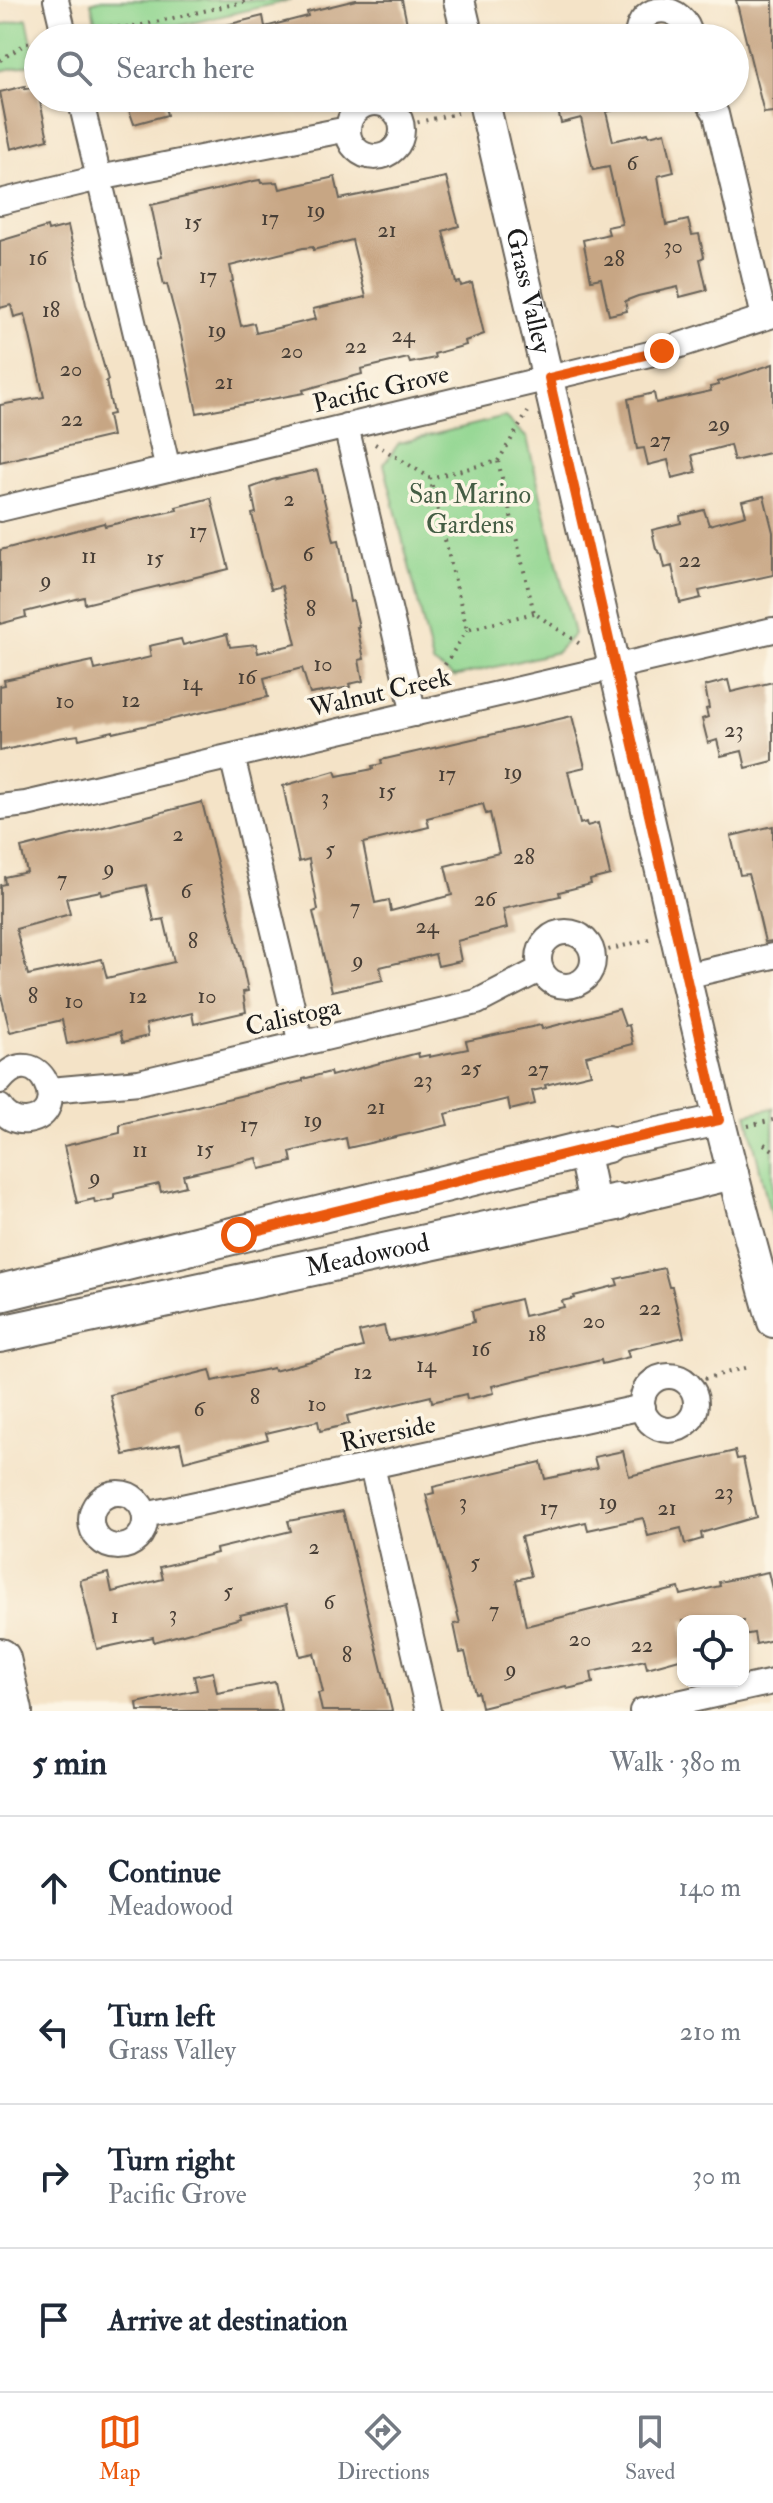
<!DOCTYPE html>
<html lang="en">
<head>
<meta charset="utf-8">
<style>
	body { margin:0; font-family:"IM FELL Double Pica",serif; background:#f6f6f7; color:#1f2937 }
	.controls { position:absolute; right:24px; bottom:24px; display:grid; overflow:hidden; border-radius:16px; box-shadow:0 2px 6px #0004 }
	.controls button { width:72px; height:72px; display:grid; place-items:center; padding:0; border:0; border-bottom:2px solid #e0e1e3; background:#fff; color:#1f2937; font:40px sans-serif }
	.stop { position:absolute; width:24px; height:24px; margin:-18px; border:6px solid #ea580c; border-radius:50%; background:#fff }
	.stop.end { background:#ea580c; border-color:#fff; box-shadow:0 2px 8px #0008 }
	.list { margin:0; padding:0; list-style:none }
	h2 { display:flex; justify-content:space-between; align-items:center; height:104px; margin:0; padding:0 32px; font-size:34px }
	h2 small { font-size:26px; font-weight:400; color:#747a83 }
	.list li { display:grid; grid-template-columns:52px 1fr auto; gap:24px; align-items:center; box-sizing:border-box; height:144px; padding:0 32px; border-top:2px solid #e0e1e3 }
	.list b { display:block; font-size:30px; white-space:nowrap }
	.list p { margin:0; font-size:26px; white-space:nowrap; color:#747a83 }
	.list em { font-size:26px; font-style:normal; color:#747a83 }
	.icon { flex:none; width:44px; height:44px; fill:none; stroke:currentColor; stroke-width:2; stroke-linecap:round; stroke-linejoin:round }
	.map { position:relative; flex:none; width:773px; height:1711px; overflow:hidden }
	.search { position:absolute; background:#fff; box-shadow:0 2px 6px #0004; left:24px; right:24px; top:24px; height:88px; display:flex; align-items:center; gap:20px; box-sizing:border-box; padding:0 28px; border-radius:44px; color:#747a83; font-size:30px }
	.sheet { height:680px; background:#fff }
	nav { display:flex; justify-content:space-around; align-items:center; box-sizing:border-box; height:112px; border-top:2px solid #e0e1e3; background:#fff; font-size:22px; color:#747a83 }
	nav a { display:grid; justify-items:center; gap:4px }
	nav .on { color:#ea580c }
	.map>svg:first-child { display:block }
</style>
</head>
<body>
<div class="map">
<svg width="773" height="1711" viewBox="0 0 773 1711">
	<rect width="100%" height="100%" fill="#fcf5e5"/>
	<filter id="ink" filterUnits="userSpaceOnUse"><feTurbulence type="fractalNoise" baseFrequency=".0125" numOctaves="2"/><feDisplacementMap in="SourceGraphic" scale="16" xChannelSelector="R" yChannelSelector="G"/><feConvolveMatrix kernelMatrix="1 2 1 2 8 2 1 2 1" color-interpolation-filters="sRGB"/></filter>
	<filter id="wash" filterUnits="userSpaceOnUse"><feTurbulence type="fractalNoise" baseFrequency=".006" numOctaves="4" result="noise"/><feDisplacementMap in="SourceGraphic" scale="32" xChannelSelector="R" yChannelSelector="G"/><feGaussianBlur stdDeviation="1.8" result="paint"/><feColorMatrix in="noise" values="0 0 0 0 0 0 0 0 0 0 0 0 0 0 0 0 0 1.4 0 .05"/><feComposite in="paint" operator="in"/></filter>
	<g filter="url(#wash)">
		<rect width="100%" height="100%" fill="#f4e3c7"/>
		<path fill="#8fd58f" stroke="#567856" stroke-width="2" d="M 102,0 L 292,0 L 126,38 L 99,38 L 91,3 Z
			M 27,19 L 36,63 L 0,71 L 0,25 Z
			M 505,417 L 527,438 L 574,634 L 557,652 L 454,677 L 433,663 L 384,464 L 399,443 Z
			M 773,1108 L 773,1226 L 747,1114 Z"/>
		<g id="blocks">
			<path fill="#c7a684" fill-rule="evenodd" d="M 356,0 L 402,0 L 410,38 L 203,38 L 202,31 L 263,16 L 265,27 L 308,16 L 307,12 Z
				M 736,0 L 773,0 L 773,112 L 764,113 Z
				M 25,86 L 25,89 L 37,87 L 48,139 L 11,149 L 0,92 Z
				M 125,98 L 163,98 L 167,115 L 134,124 Z
				M 555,98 L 632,98 L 633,105 L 606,112 L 613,141 L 648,133 L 649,136 L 665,132 L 674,172 L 658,176 L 666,225 L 688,220 L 692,235 L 699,234 L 704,257 L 700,259 L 707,290 L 680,297 L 678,287 L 638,296 L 625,301 L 627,311 L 609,315 L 601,278 L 591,280 L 583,240 L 609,234 L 607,227 L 622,224 L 609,167 L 593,170 L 581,118 L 561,123 Z
				M 335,177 L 340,199 L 446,177 L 459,226 L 443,231 L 456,283 L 460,282 L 461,286 L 472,283 L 484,334 L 465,341 L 466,345 L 434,354 L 435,358 L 410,363 L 408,358 L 361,369 L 362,374 L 303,390 L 304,393 L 197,413 L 181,336 L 167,284 L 164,285 L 158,258 L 162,257 L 151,205 L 254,181 L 260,180 L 261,183 L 278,182 L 280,189 ZM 352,240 L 366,297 L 313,309 L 316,319 L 256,333 L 254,323 L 241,326 L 231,282 L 233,281 L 230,266 L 303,248 L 313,247 L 313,250 Z
				M 68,226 L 86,304 L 108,380 L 106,381 L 113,414 L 108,415 L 112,436 L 0,462 L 0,405 L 44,397 L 25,314 L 14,317 L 11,305 L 0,308 L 0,241 L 47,227 L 48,231 Z
				M 773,364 L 773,452 L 734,461 L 730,445 L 692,455 L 696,472 L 672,478 L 668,460 L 648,465 L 644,448 L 637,449 L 628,399 L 654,393 L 656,403 L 711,391 L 710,387 L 719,385 L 718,382 Z
				M 317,470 L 334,541 L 339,540 L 350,602 L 353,601 L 359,627 L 357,627 L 364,659 L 359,660 L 363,681 L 349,684 L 350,687 L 310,694 L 302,668 L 264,678 L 268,697 L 113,733 L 113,731 L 79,739 L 78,735 L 58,738 L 0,751 L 0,686 L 5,685 L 4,680 L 93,661 L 95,670 L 151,657 L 149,646 L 181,639 L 183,645 L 227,634 L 230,647 L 256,644 L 258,653 L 296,644 L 282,586 L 271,589 L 263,561 L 252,514 L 256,513 L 251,488 L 272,480 Z
				M 764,496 L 773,532 L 773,575 L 699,591 L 701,598 L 680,603 L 672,566 L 665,568 L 662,555 L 656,549 L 652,530 L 681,523 L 680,516 L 704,510 L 709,525 L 746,515 L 742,501 Z
				M 211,498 L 229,569 L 85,604 L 84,597 L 25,612 L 26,617 L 0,624 L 0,550 L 104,523 L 105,526 L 177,510 L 176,507 Z
				M 728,680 L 731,692 L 773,682 L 773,761 L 746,768 L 742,751 L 721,756 L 717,740 L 708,743 L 702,719 L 708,717 L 706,709 L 709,708 L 705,686 Z
				M 572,716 L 585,767 L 568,771 L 580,824 L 586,822 L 587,826 L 598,823 L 610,875 L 590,880 L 591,884 L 559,892 L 560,896 L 503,909 L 507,928 L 457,941 L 461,961 L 438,966 L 435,954 L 380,967 L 383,980 L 332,991 L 313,912 L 318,910 L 309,859 L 299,862 L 283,786 L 335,771 L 337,776 L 373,769 L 372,766 L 382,764 L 381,760 ZM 483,804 L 486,814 L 490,813 L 499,853 L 445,866 L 452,895 L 391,911 L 389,900 L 375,903 L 363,843 L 429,827 L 427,818 Z
				M 202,802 L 241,959 L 248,991 L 243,992 L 246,1012 L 194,1024 L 192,1013 L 146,1024 L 148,1036 L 123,1042 L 120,1032 L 67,1044 L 62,1020 L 10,1032 L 0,991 L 0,885 L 5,884 L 4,877 L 27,872 L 21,848 ZM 146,885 L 154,921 L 164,919 L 174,962 L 107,978 L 102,959 L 28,975 L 16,929 L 70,914 L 66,898 L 101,891 L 102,895 Z
				M 773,826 L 773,941 L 765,942 L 753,891 L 748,874 L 740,875 L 731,836 Z
				M 619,1009 L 625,1026 L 629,1025 L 633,1044 L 586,1056 L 591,1074 L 545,1085 L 546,1088 L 532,1091 L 535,1104 L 510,1110 L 508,1099 L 445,1114 L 448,1125 L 348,1148 L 346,1138 L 290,1152 L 292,1162 L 260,1169 L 257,1158 L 183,1175 L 186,1186 L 161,1192 L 159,1184 L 114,1194 L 114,1199 L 95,1203 L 94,1199 L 77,1203 L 64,1146 L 120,1133 L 120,1124 L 303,1081 L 303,1079 L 330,1072 L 331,1076 L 418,1053 L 419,1057 L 429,1055 L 429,1057 L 468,1049 L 466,1041 L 541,1025 L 542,1029 Z
				M 664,1268 L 669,1287 L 672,1287 L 684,1337 L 627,1350 L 629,1357 L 602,1364 L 601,1360 L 492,1386 L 494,1393 L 467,1399 L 466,1394 L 432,1402 L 431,1396 L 347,1416 L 349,1424 L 320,1431 L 318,1421 L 266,1433 L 268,1439 L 184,1461 L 180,1443 L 124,1455 L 110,1395 L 210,1370 L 213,1381 L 273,1368 L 274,1371 L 363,1347 L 359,1332 L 384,1326 L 388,1341 L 430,1333 L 474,1322 L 472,1311 L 520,1299 L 524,1316 L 564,1307 L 562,1301 L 575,1298 L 574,1296 L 618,1285 L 616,1279 Z
				M 623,1451 L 629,1476 L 735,1451 L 737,1459 L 743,1458 L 756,1517 L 701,1533 L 702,1539 L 685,1544 L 681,1528 L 648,1536 L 643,1518 L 588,1530 L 586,1522 L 521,1537 L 531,1576 L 516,1580 L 526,1626 L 679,1588 L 681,1595 L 720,1586 L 719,1582 L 768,1572 L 773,1593 L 773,1640 L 756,1644 L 754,1633 L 743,1635 L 743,1621 L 683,1621 L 683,1658 L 647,1668 L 645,1660 L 591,1672 L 593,1683 L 567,1689 L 566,1686 L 481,1707 L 478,1692 L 475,1693 L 465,1652 L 460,1653 L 454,1624 L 460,1623 L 426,1495 L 434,1493 L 433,1487 L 541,1462 L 545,1479 L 597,1468 L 594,1457 Z
				M 343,1511 L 392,1711 L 322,1711 L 318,1693 L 323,1692 L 314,1653 L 300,1656 L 287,1604 L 240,1615 L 241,1618 L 154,1642 L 153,1637 L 97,1649 L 80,1580 L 108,1573 L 112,1592 L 163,1579 L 160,1567 L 217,1553 L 216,1549 L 291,1531 L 288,1521 Z
				M 213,1672 L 217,1693 L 275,1682 L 281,1711 L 138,1711 L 137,1703 L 197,1690 L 194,1676 Z"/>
		</g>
	</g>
	<g filter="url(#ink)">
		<use href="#blocks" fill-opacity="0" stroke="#686258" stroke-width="2"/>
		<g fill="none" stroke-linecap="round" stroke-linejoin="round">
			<g stroke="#686258" stroke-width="28">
				<path id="minor" d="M 56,0 L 65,38
					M 637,38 C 638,1 685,1 691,38
					M 80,98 L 168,469
					M 706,98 L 716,114 L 764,317
					M348 130a27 27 0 1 1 54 0a27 27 0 1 1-54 0Z
					M 0,202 L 99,178 L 348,129
					M 346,426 L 414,714
					M 0,509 L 662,351 L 773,315
					M 232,756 L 301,1044
					M 0,807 L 26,804 L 773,630
					M539 959a27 27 0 1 1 54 0a27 27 0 1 1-54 0Z
					M 685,976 L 773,956
					M 0,1081 C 37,1035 75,1115 27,1121 C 15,1122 6,1117 0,1107
					M 50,1090 L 139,1082 L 477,1002 L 541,969
					M642 1403a27 27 0 1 1 54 0a27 27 0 1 1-54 0Z
					M 372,1466 L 428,1711
					M91 1520a27 27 0 1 1 54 0a27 27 0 1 1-54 0Z
					M 145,1515 L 643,1407
					M 642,1711 L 773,1682"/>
			</g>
			<g stroke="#686258" stroke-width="34">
				<g id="tertiary">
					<path d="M 459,0 L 468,38"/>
					<path id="s1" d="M 483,98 C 536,322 587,546 638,770 C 680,955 721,1140 773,1322"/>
					<path d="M 607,1144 L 719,1120"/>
					<path d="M 583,1150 L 595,1207"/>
					<path d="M 617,1202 L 733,1174"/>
				</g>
			</g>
			<g stroke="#686258" stroke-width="40">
				<g id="secondary">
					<path d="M 0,1293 L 607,1144"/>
					<path id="s2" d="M 0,1334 L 617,1202"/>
				</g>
			</g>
			<g stroke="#686258" stroke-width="44">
				<path id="primary" d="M 0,1659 L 12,1711"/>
			</g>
			<path stroke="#686258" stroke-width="4" stroke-dasharray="2 6" stroke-linecap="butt" d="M 86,29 L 105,26 L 129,28 L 252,0
				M 0,60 L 27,43 L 38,41
				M 402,126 L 458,113
				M 375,444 L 429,477
				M 498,461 L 528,412
				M 534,613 L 467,630 L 430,478 L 498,461 L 534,613 L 583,646
				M 432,685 L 467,630
				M 593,954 L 649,939
				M 748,1126 L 773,1120
				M 764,1144 L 773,1150
				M 689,1383 L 748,1367"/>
			<use href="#minor" stroke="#fff" stroke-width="24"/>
			<use href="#tertiary" stroke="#fff" stroke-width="30"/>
			<use href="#secondary" stroke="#fff" stroke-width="36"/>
			<use href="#primary" stroke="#fff" stroke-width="40"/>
		</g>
	</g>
	<g fill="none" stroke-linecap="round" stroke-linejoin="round" filter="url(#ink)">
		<path stroke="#ea580c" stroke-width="10" d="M 239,1235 L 607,1144 L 719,1120 L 549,378 L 662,351"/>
	</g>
	<g text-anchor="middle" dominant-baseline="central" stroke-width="7" stroke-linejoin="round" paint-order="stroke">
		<g font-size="22" fill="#473e36">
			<text x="632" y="163">6</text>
			<text x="316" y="210">19</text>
			<text x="270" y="218">17</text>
			<text x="193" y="222">15</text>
			<text x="387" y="230">21</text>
			<text x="673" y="246">30</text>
			<text x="38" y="258">16</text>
			<text x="614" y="259">28</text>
			<text x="208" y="276">17</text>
			<text x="51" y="310">18</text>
			<text x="217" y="330">19</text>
			<text x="403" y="335">24</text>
			<text x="356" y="346">22</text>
			<text x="292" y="351">20</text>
			<text x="71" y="369">20</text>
			<text x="224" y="382">21</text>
			<text x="72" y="419">22</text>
			<text x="719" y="424">29</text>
			<text x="660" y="440">27</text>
			<text x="289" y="499">2</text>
			<text x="198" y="531">17</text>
			<text x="308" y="554">6</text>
			<text x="89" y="556">11</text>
			<text x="155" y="558">15</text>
			<text x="690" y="560">22</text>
			<text x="46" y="580">9</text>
			<text x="311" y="609">8</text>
			<text x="323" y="664">10</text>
			<text x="247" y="677">16</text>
			<text x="192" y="683">14</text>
			<text x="131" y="700">12</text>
			<text x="65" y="701">10</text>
			<text x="734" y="730">23</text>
			<text x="513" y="772">19</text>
			<text x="447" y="774">17</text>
			<text x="387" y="791">15</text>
			<text x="325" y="797">3</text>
			<text x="178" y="834">2</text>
			<text x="330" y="849">5</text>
			<text x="524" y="857">28</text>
			<text x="109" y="868">9</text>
			<text x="62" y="879">7</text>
			<text x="186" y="891">6</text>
			<text x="485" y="899">26</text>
			<text x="355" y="907">7</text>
			<text x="427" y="926">24</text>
			<text x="193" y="941">8</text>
			<text x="358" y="960">9</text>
			<text x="33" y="996">8</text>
			<text x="138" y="996">12</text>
			<text x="207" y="996">10</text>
			<text x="74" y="1001">10</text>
			<text x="471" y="1068">25</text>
			<text x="538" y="1069">27</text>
			<text x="423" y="1080">23</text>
			<text x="376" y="1107">21</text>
			<text x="313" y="1120">19</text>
			<text x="249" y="1125">17</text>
			<text x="205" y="1149">15</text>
			<text x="140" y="1150">11</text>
			<text x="95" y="1177">9</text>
			<text x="650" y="1308">22</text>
			<text x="594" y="1321">20</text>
			<text x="537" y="1334">18</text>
			<text x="481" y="1349">16</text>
			<text x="426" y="1365">14</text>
			<text x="363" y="1372">12</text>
			<text x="255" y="1397">8</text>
			<text x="317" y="1404">10</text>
			<text x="199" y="1409">6</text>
			<text x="724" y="1492">23</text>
			<text x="463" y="1502">3</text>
			<text x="608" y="1502">19</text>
			<text x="549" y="1508">17</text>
			<text x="667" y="1508">21</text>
			<text x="314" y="1547">2</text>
			<text x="475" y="1562">5</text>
			<text x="228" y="1591">5</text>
			<text x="329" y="1602">6</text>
			<text x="494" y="1610">7</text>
			<text x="173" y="1614">3</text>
			<text x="115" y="1616">1</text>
			<text x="580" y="1639">20</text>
			<text x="642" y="1645">22</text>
			<text x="347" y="1655">8</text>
			<text x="511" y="1669">9</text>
		</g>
		<g font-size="26" fill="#1c1c1c" stroke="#fcf5e5">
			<text stroke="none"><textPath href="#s1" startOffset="198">Grass Valley</textPath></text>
			<text transform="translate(381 389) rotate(-13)">Pacific Grove</text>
			<text transform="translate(380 693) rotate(-13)">Walnut Creek</text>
			<text transform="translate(293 1017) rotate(-13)">Calistoga</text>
			<text stroke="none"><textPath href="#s2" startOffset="376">Meadowood</textPath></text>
			<text transform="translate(388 1434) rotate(-12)">Riverside</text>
		</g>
		<g font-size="26" fill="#445d44" stroke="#fcf5e5">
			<text x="470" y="495">San Marino<tspan x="470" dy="30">Gardens</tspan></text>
		</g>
	</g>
</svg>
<div class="controls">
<button><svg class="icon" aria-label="locate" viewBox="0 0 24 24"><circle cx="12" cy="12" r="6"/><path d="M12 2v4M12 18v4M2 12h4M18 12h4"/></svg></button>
</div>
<div class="stop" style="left:239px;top:1235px"></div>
<div class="stop end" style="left:662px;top:351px"></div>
<div class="search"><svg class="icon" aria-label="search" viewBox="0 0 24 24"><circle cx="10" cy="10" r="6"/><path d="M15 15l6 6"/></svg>Search here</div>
</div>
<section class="sheet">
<h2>5 min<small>Walk · 380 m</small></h2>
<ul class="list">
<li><svg class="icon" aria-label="ahead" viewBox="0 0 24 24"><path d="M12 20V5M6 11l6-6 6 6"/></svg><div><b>Continue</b><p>Meadowood</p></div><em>140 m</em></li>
<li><svg class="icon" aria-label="left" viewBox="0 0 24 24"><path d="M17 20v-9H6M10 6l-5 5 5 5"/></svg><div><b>Turn left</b><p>Grass Valley</p></div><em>210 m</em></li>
<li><svg class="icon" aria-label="right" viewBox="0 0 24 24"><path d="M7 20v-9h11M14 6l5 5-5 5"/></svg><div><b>Turn right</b><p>Pacific Grove</p></div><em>30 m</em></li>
<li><svg class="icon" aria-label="arrive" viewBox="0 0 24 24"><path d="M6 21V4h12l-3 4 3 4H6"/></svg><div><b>Arrive at destination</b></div></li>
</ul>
</section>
<nav>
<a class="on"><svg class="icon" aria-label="map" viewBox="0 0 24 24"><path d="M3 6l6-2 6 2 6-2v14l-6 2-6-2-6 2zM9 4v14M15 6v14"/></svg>Map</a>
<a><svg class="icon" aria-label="directions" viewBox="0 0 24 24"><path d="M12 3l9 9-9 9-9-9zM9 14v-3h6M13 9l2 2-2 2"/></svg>Directions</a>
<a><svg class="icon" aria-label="saved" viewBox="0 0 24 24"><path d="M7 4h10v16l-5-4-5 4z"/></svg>Saved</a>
</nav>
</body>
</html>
